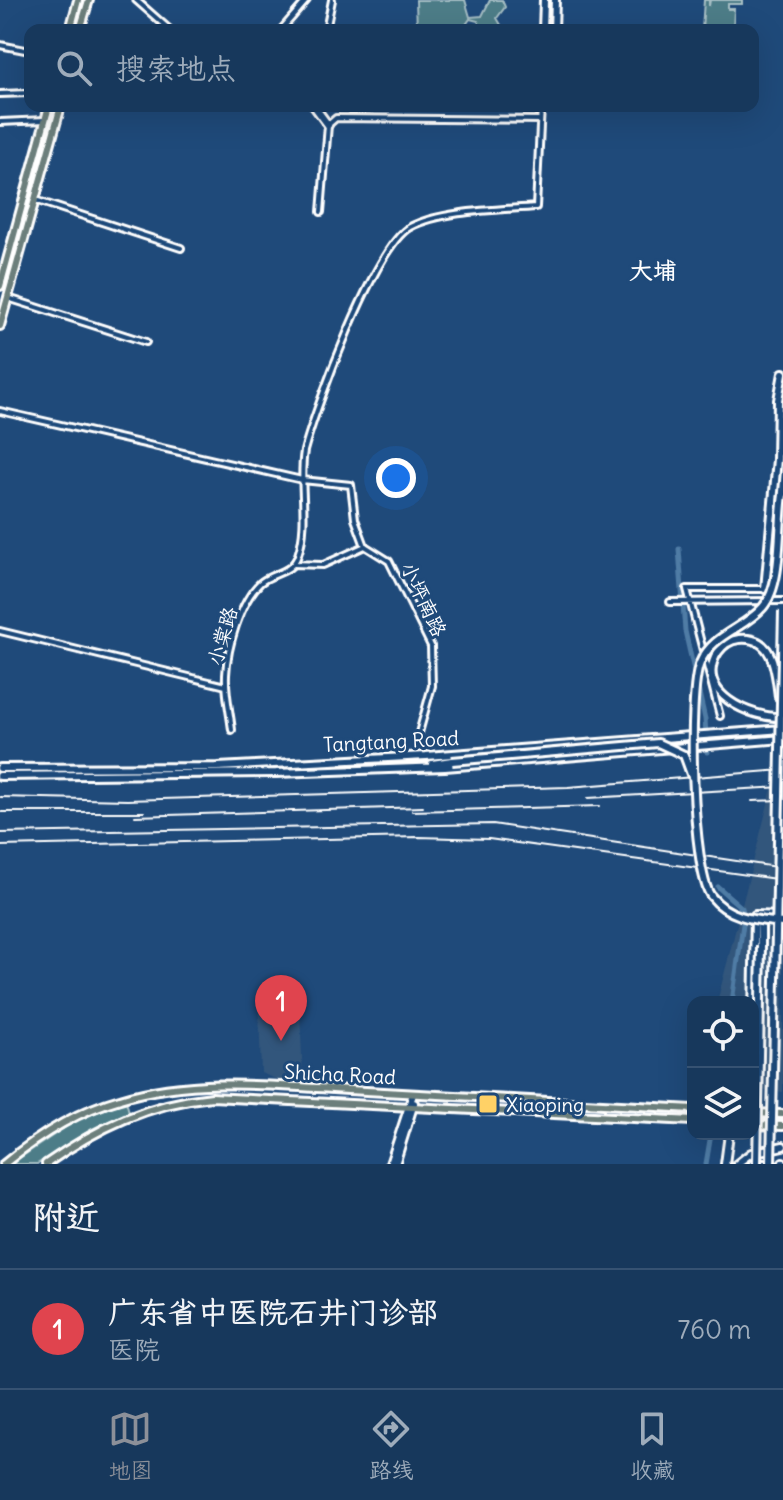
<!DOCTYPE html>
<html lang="zh">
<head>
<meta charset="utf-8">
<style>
	body { margin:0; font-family:Delius,"LXGW WenKai TC",sans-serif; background:#203f62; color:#f1f3f6 }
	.controls { position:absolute; right:24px; bottom:24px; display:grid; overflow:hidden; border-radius:16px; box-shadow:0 8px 32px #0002 }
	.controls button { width:72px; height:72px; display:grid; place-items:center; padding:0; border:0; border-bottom:2px solid #365272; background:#17385c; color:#f1f3f6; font:40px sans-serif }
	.you { position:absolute; left:396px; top:478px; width:28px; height:28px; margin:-20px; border:6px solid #fff; border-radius:50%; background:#1a73e8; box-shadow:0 0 0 12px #1a73e833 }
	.badge { display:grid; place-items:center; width:52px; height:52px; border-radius:50%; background:#8c9099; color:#fff; font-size:26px; font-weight:700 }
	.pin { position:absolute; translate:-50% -66px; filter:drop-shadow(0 2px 4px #0008) }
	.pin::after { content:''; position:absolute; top:42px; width:28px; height:24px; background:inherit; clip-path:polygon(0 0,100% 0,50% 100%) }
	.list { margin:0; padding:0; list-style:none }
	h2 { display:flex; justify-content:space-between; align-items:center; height:104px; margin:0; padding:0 32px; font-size:34px }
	h2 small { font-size:26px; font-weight:400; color:#9eacbb }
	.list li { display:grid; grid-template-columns:52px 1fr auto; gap:24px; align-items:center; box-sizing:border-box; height:120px; padding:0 32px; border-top:2px solid #365272 }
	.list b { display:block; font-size:30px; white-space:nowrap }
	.list p { margin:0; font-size:26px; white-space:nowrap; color:#9eacbb }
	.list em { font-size:26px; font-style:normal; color:#9eacbb }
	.icon { flex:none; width:44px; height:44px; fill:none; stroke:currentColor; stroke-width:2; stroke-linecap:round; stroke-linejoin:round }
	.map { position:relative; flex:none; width:783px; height:1164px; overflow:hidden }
	.search { position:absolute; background:#17385c; box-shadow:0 8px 32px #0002; left:24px; right:24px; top:24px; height:88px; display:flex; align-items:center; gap:20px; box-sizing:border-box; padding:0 28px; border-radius:16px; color:#9eacbb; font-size:30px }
	.sheet { height:224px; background:#17385c }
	nav { display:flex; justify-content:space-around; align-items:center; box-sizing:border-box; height:112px; border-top:2px solid #365272; background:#17385c; font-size:22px; color:#9eacbb }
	nav a { display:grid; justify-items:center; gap:4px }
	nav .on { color:#8c9099 }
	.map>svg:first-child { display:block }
</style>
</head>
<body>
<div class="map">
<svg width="783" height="1164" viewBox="0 0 783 1164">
	<rect width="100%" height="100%" fill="#1f4a7a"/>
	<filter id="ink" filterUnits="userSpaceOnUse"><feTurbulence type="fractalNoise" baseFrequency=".0125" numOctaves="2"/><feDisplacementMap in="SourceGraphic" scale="16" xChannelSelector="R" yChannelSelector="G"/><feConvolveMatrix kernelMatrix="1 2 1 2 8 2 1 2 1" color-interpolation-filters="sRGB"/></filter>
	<g filter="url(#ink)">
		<path fill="#32567c" d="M 783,724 L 783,1092 L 753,1089 L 753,1002 L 717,1002 L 778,765 Z
			M 259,1008 L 300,1009 L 303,1081 L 278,1080 L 261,1073 Z"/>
		<path fill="#4d7d88" stroke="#a6bec4" stroke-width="2" d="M 416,0 L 465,0 L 470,17 L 482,16 L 490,0 L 502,0 L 505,7 L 497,18 L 504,30 L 481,30 L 478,21 L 470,19 L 462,30 L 417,30 Z
			M 704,0 L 709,0 L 709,6 L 710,0 L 742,0 L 742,4 L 728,4 L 728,9 L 734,9 L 733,30 L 702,30 Z
			M 126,1101 L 129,1112 L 92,1129 L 37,1164 L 11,1164 L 76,1120 Z"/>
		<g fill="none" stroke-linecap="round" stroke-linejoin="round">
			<path stroke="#507ba5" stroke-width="5" d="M 679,549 L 685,631 L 705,719 L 707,752
				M 718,887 L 742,908 L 744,917 L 732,1002
				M 706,1164 L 711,1134"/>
			<g stroke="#fff" stroke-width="10">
				<path id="street" d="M 136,0 L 170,30
					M 281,30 L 307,0
					M 326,30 L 332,0
					M 0,45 L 30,51
					M 0,94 L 30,93
					M 0,122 L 45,120
					M 35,200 L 181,248
					M 321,212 L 328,125 L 336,118 L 540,120
					M 8,298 L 146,342
					M 0,411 L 302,480 L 351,485 L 355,519 L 365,546 L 389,561 L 431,646 L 432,686 L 417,740
					M 294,564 L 323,565 L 365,546
					M 670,602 L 783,601
					M 0,631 L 226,686
					M 720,716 L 687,589 L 765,589
					M 232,730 C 230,712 225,693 226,675 C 227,648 240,602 260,583 C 273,572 292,574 298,555 C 310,520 298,486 304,451 C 315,409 375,246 410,227 C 442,210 500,210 536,207 L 541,106"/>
			</g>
			<g stroke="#fff" stroke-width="12">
				<path id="secondary" d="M 543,30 L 544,0
					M 554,30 L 555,0
					M 314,106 L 328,125
					M 765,589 L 777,459 L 778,400 L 783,373
					M 779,697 C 776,672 774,635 739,639 C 730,640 723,645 718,652 C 692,693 752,719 783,717
					M 432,764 L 452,761
					M 0,768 L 218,767 L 426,756 L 783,729
					M 0,776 L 276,773 L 445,767 L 783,739
					M 761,946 L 761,919
					M 753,1014 L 755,915 L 783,916
					M 390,1164 L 413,1094
					M 395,1164 L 414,1103
					M 725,1164 L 729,1134
					M 737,1164 L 751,1153 L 783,1146
					M 753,1164 L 766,1164
					M 782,1164 L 783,1162"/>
			</g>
			<g stroke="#fff" stroke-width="12">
				<path id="primary" d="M 70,30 L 78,0
					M 80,30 L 89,0
					M 0,286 L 49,106
					M 0,326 L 61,106
					M 753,1113 L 783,1114
					M 753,1125 L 783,1126
					M 4,1164 C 38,1136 77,1111 120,1099 C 199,1075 285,1087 366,1091 C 475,1097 584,1103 693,1109
					M 46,1164 C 97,1128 149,1103 212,1097 L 693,1121"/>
			</g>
			<use href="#street" stroke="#1f4a7a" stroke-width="4"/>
			<use href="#secondary" stroke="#1f4a7a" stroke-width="6"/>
			<use href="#primary" stroke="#6c7f7c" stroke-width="6"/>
			<path stroke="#fff" stroke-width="2" d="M 0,797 L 127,800 L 568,787 L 783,770
				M 588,798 L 783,787
				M 752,801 L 783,800
				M 412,811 L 600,806
				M 0,812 L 144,812
				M 135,816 L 423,807
				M 0,833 L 493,824 L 783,868
				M 0,846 L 419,837 L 489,839 L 783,880"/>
			<g stroke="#fff" stroke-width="12" stroke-linecap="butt">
				<path id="secondary-bridge" d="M 783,495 C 778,526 783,584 763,607 C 744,629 712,634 700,663 C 687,693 692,872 711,896 C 729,919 757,920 783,923
					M 452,761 L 658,743 L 684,755 L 692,777
					M 757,1164 L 761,946
					M 771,1164 L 783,611"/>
			</g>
			<use href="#secondary-bridge" stroke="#1f4a7a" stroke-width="6"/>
		</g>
	</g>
	<rect fill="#ffd166" stroke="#1f4a7a" stroke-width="3" x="478" y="1094" width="20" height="20" rx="4"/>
	<g text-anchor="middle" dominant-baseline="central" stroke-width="6" stroke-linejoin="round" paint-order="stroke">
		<g font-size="20" fill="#fff" stroke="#1f4a7a">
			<text transform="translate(424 599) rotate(65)">小坪南路</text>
			<text transform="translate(222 636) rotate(-74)">小棠路</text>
			<text transform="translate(391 741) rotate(-3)">Tangtang Road</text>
			<text transform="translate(340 1074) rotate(3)">Shicha Road</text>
		</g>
		<g font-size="20" fill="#fff" stroke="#1f4a7a" text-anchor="start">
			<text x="506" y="1104">Xiaoping</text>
		</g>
		<g font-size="24" font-weight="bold" fill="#fff" stroke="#1f4a7a">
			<text x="653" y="270">大埔</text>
		</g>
	</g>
</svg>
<div class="controls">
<button><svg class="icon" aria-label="locate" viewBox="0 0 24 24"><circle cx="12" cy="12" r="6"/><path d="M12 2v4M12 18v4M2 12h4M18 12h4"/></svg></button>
<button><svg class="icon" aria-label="layers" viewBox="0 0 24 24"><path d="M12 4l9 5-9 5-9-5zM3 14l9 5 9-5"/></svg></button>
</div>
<div class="you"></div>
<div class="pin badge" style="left:281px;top:1041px;background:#e0444e">1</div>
<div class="search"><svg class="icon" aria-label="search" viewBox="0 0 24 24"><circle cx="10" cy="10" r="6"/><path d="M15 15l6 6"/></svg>搜索地点</div>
</div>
<section class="sheet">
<h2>附近<small></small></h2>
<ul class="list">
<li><span class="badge" style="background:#e0444e">1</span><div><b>广东省中医院石井门诊部</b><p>医院</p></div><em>760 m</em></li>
</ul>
</section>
<nav>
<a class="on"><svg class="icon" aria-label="map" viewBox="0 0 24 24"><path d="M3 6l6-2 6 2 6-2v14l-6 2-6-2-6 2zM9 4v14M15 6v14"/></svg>地图</a>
<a><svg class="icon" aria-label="directions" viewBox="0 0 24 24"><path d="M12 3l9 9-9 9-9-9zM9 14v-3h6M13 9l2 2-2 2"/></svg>路线</a>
<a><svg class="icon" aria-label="saved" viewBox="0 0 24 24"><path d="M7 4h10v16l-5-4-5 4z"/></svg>收藏</a>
</nav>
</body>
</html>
